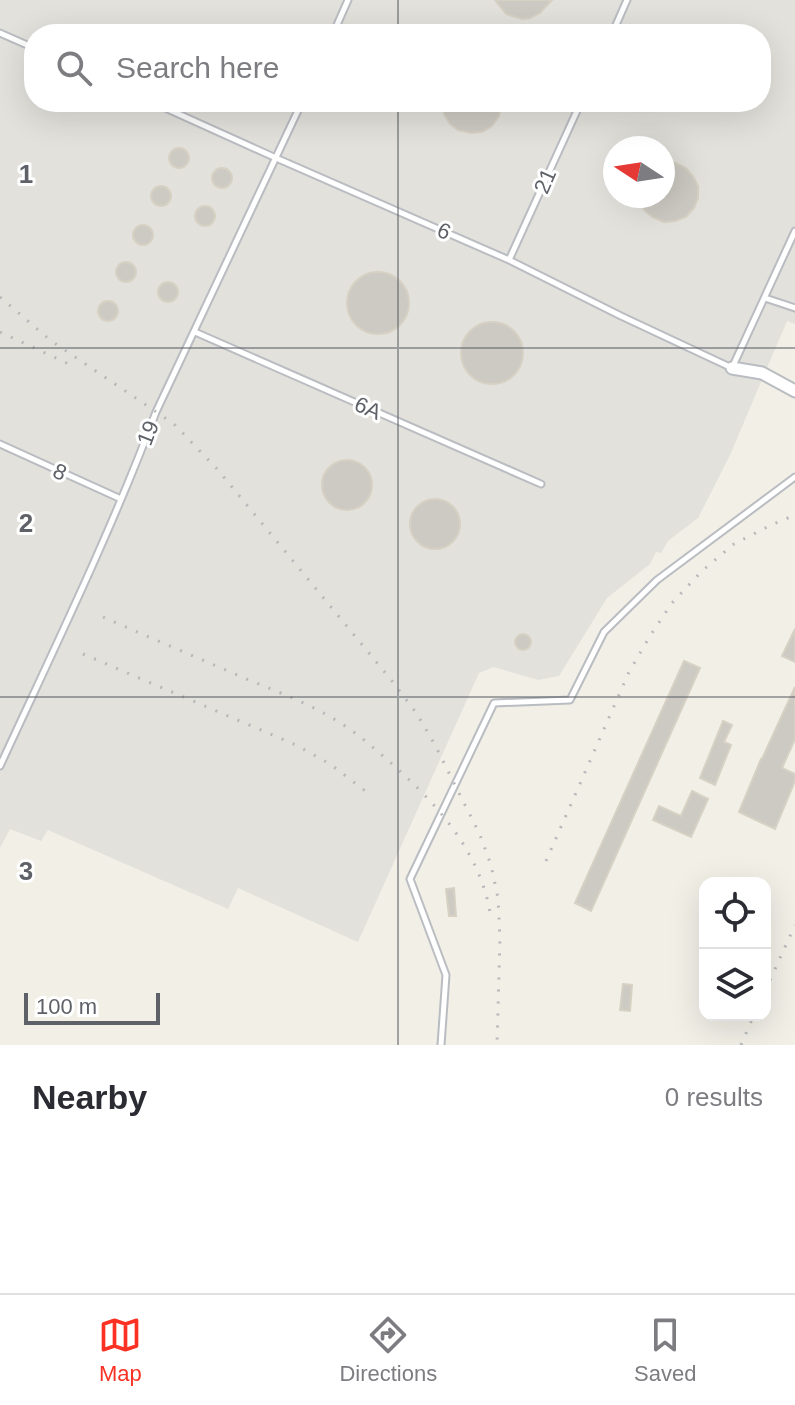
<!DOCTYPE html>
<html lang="en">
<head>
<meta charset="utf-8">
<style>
	body { margin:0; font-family:Arial,sans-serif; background:#f7f7f7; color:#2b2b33 }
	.controls { position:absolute; right:24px; bottom:24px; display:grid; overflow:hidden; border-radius:16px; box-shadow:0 8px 32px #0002 }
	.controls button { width:72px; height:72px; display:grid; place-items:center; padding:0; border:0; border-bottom:2px solid #e1e1e2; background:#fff; color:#2b2b33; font:40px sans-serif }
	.compass { position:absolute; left:603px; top:136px; width:72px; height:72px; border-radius:50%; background:#fff; box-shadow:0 8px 32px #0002; rotate:282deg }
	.scale { position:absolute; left:24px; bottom:20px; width:136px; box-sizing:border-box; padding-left:8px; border:4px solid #5e6268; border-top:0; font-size:22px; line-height:28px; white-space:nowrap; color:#5e6268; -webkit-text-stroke:6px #fff; paint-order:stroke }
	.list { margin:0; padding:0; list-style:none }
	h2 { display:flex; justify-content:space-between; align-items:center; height:104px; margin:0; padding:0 32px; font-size:34px }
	h2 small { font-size:26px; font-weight:400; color:#7c7c81 }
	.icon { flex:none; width:44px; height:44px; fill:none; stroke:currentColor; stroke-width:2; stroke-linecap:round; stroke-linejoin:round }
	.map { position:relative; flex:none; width:795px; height:1045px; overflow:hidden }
	.search { position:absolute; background:#fff; box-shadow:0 8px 32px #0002; left:24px; right:24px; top:24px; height:88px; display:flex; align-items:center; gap:20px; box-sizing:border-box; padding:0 28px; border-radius:32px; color:#7c7c81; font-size:30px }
	.sheet { height:248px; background:#fff }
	nav { display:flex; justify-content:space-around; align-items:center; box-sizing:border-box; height:112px; border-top:2px solid #e1e1e2; background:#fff; font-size:22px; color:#7c7c81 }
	nav a { display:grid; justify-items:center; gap:4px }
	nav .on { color:#fb3123 }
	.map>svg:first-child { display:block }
</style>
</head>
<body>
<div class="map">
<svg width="795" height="1045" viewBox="0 0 795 1045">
	<rect width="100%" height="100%" fill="#f1efe6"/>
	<path fill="#e2e1db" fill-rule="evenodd" d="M 0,0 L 795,0 L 795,324 L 787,321 L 730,455 L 698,518 L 668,541 L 661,553 L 656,552 L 650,564 L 607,598 L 559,676 L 538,680 L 494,667 L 479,673 L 358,942 L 238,888 L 228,909 L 48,830 L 41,841 L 10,829 L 0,848 ZM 34,34 L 761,34 L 761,102 L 34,102 ZM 615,148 L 663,148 L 663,196 L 615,196 Z"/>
	<path fill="#cdcac3" stroke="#d7d1c4" stroke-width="2" d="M 495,0 L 552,0 L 540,13 L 530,18 L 522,19 L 506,14 Z
		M 442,102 L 502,102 L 499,116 L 492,126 L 482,132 L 471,133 L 458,130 L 450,124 L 444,114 Z
		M169 158a10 10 0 1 1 20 0a10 10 0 1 1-20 0Z
		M 663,163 L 676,163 L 686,168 L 693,176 L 698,186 L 698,198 L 694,208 L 686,217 L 675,221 L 664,222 L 652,217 L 644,210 L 638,196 L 663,196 Z
		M212 178a10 10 0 1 1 20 0a10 10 0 1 1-20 0Z
		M151 196a10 10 0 1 1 20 0a10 10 0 1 1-20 0Z
		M195 216a10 10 0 1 1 20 0a10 10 0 1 1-20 0Z
		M133 235a10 10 0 1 1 20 0a10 10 0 1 1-20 0Z
		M116 272a10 10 0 1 1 20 0a10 10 0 1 1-20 0Z
		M347 303a31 31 0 1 1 62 0a31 31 0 1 1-62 0Z
		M158 292a10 10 0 1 1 20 0a10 10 0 1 1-20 0Z
		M98 311a10 10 0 1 1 20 0a10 10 0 1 1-20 0Z
		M461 353a31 31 0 1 1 62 0a31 31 0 1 1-62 0Z
		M322 485a25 25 0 1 1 50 0a25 25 0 1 1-50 0Z
		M410 524a25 25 0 1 1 50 0a25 25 0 1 1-50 0Z
		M 795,629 L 795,662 L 782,656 Z
		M515 642a8 8 0 1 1 16 0a8 8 0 1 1-16 0Z
		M 684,661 L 700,668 L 591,911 L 575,903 Z
		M 795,687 L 795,739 L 782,768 L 795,774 L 795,781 L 775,829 L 739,812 L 761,759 L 762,759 Z
		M 723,721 L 732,725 L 724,742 L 731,745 L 715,785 L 700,778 Z
		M 692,791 L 708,799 L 691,837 L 653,820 L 659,806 L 681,816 Z
		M 454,888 L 456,916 L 449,916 L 446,889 Z
		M 623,984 L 632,985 L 630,1011 L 620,1010 Z"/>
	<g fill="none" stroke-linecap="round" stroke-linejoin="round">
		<g stroke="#b9bcc1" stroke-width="9">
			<path id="lane" d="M 0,33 L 34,48
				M 333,34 L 348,0
				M 612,34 L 627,0
				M 152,102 L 276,158 L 509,260 L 621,316 L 732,368 L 795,231
				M 509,260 L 581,102
				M 765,298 L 795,308
				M 195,332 L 541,484
				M 0,444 L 121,499
				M 0,766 C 54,649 111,532 156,412 L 302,102
				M 441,1045 L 446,975 L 410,879 L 494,703 L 570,700 L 604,632 L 657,580 L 795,477"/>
		</g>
		<g stroke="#b9bcc1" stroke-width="15">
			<path id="street" d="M 732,368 L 762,373 L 795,391"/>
		</g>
		<use href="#lane" stroke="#fff" stroke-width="5"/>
		<use href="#street" stroke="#fff" stroke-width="11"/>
		<path stroke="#b7b8b9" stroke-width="3" stroke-dasharray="2 10" stroke-linecap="butt" d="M 0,297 L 50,340 L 174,424 L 218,470 L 392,681 L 417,714 L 435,745 L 480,835 L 491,865 L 498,898 L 500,939 L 497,1045
			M 0,332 L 73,366
			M 103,617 C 151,638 200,659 249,680 C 283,694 318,707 348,728 C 363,738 377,751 391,763 C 436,803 479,850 490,912
			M 83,654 L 296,745 L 330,764 L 372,796
			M 546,861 L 629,672 L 650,636 L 672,603 L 702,571 L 734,544 L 771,525 L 795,515
			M 765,991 L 795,925
			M 741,1045 L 754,1015"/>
	</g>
	<path fill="none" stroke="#5e6268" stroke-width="2" stroke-opacity="0.55" d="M 398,0 L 398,34M 398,102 L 398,1045M 0,348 L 795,348M 0,697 L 795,697"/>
	<g text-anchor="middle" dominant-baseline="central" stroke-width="6" stroke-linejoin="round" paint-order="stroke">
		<g font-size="22" fill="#5e6268" stroke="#fff">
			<text transform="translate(545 181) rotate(-66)">21</text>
			<text transform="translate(444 231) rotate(23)">6</text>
			<text transform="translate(368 408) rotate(24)">6A</text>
			<text transform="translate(148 433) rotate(-69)">19</text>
			<text transform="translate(60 472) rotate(24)">8</text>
		</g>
	</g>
	<g font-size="26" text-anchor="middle" font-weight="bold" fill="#5e6268" stroke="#fff" stroke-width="6" stroke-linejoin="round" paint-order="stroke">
		<text x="26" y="183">1</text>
		<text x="26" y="532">2</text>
		<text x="26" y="880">3</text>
	</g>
</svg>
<div class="controls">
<button><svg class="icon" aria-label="locate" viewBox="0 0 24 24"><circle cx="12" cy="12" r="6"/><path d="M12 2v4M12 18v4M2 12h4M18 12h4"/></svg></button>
<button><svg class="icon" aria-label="layers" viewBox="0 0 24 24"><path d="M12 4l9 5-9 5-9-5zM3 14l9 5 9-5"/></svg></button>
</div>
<svg class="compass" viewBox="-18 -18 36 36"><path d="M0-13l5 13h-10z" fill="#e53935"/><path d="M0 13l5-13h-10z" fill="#7c7c81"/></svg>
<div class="scale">100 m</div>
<div class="search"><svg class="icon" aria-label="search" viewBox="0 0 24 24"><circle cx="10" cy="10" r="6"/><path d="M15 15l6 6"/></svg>Search here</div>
</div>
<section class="sheet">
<h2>Nearby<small>0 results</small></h2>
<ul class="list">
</ul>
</section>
<nav>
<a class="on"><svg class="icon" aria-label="map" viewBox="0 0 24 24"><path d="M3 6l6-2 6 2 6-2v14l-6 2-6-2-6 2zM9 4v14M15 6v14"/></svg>Map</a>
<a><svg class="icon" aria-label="directions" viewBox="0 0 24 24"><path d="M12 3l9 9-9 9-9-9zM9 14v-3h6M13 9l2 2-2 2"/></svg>Directions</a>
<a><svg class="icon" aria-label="saved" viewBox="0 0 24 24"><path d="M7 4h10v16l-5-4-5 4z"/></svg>Saved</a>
</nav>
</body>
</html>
